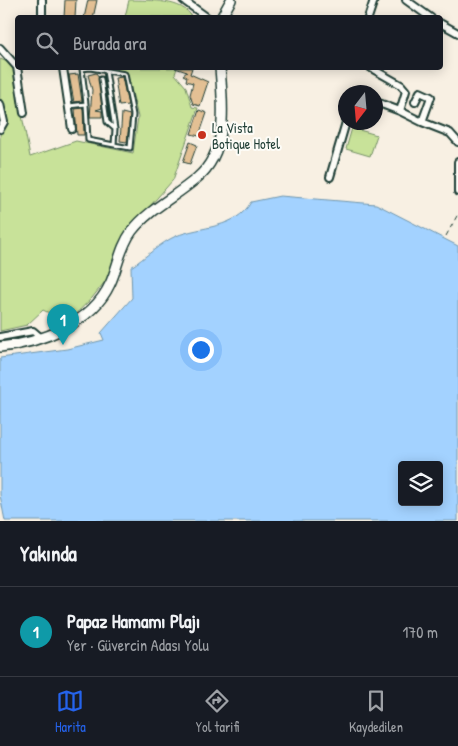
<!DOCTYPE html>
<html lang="tr">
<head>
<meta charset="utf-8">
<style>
	body { margin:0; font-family:"Patrick Hand",sans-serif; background:#20242c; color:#f1f3f6 }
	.controls { position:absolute; right:15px; bottom:15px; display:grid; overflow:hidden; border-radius:5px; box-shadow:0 2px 12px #0003 }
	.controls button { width:45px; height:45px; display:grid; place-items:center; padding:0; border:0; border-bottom:1px solid #363941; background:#171b24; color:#f1f3f6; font:25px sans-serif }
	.compass { position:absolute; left:338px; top:85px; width:45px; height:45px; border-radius:50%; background:#171b24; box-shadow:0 2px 12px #0003; rotate:196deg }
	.you { position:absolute; left:200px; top:349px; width:18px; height:18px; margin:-12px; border:4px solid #fff; border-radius:50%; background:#1a73e8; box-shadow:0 0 0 8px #1a73e833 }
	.badge { display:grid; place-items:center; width:32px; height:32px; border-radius:50%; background:#2563eb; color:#fff; font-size:16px; font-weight:700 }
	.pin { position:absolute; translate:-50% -41px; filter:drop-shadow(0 1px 2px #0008) }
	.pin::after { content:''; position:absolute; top:26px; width:18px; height:15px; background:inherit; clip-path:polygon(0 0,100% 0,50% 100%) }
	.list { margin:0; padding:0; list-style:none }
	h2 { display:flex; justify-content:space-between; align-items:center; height:65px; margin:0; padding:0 20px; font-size:21px }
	h2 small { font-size:16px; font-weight:400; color:#9ea1a6 }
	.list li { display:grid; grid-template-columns:32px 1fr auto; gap:15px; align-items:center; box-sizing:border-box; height:90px; padding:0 20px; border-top:1px solid #363941 }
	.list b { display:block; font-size:19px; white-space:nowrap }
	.list p { margin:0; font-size:16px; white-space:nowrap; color:#9ea1a6 }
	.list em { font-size:16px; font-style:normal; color:#9ea1a6 }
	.icon { flex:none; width:28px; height:28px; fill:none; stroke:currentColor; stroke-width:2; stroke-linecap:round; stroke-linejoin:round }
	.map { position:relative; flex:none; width:458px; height:521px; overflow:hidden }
	.search { position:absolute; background:#171b24; box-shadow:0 2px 12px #0003; left:15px; right:15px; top:15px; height:55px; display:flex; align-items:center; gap:12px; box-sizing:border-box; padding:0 18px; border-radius:5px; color:#9ea1a6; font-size:19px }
	.sheet { height:155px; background:#171b24 }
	nav { display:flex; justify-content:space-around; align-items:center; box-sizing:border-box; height:70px; border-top:1px solid #363941; background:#171b24; font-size:14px; color:#9ea1a6 }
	nav a { display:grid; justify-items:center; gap:2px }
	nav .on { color:#2563eb }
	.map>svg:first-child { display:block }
</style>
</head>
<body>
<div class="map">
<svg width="458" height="521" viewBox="0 0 458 521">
	<rect width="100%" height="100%" fill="#f8f0e3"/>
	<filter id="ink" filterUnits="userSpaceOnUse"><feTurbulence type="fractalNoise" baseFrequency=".02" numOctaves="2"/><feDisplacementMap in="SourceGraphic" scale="10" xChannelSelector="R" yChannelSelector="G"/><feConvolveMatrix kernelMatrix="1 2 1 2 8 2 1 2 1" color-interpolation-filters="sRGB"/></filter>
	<g filter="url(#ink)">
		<path fill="#c8e299" stroke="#749066" d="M 129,0 C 151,0 183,0 192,17 L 125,17 Z
			M 0,59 L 16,65 L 19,100 L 30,157 L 76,141 L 133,153 L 138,117 L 127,72 L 112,69 L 113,68 L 177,68 L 175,74 L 186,87 L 192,107 L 198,108 L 173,180 L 127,232 L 107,279 L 92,298 L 59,330 L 55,316 L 43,310 L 27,325 L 0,331 Z
			M 352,128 L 377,135 L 370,156 L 346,149 Z"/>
		<path fill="#a3d2ff" stroke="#6e96ae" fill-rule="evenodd" d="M 280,196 L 376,204 L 458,246 L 458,521 L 5,521 L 0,495 L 0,358 L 67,349 L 104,340 L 101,333 L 132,298 L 131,267 C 145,258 160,243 176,236 C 201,226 236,229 251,202 ZM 402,465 L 439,465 L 439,502 L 402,502 Z"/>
		<path fill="#e3c094" stroke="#1f3d34" d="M 65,0 L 76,0 L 75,18 L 64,18 Z
			M 88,0 L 97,0 L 93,18 L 84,18 Z
			M 175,68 L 192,68 L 190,74 L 208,82 L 200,106 L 193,104 L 190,95 L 193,83 L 186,81 L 187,77 L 183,75 L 187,72 Z
			M 96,73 L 99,77 L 102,108 L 96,110 L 102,111 L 102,117 L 90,117 L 92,90 L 88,75 Z
			M 78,74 L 82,101 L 74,102 L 69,75 Z
			M 122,77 L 128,105 L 119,106 L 115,78 Z
			M 83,108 L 84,135 L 77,135 L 75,109 Z
			M 199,110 L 207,113 L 199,136 L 191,134 Z
			M 122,113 L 130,115 L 127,142 L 120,141 Z
			M 190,142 L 197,145 L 190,164 L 183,162 Z"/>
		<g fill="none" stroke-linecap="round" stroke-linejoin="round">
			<g stroke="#1f3d34" stroke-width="7">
				<path id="service" d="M 106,71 L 115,129 L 114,145
					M 101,79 L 107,122 L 115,129
					M 69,106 L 86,104 L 88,140 L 130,148 L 133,115 L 125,74 L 90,68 L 82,69 L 86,104"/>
			</g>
			<g stroke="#1f3d34" stroke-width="10">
				<path id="minor" d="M 183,0 L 208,18
					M 406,0 L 431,18
					M 42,18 L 42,0
					M 368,18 L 374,0
					M 440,23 L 458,33
					M 0,48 L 17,67 L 24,113
					M 63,68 L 72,129
					M 371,68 L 401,85 L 406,91 L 400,111 L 376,102
					M 0,104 L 4,122 L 0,129
					M 400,111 L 422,122 L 431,97 L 420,92 L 415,102
					M 422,122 L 450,133 L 458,142
					M 458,162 L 458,192
					M 330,177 L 346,122
					M 0,337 L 33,331 L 40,337"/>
			</g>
			<g stroke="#1f3d34" stroke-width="12">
				<path id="secondary" d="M 221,18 L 231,0
					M 0,347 C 41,343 92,323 110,284 C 118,267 120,247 132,231 C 149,209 175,197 197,178 C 229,151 223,105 220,68"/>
			</g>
			<path stroke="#1f3d34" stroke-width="1" stroke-dasharray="5 4" stroke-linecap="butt" d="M 446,236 L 458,214"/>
			<use href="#service" stroke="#fdfcf7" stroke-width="3"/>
			<use href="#minor" stroke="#fdfcf7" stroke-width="6"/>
			<use href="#secondary" stroke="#fdfcf7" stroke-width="9"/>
		</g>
	</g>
	<circle fill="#c8321e" stroke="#fdfcf7" stroke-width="2" cx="202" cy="135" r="5"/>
	<g text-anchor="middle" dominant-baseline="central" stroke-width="4" stroke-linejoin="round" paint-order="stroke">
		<g font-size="14" fill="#1f3d34" stroke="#fdfcf7" text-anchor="start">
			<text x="212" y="127">La Vista<tspan x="212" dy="16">Botique Hotel</tspan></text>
		</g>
	</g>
</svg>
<div class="controls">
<button><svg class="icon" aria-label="layers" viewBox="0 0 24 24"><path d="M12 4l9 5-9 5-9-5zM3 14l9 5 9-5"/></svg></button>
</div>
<svg class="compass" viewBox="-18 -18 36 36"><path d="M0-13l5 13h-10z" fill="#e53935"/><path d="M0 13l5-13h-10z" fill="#9ea1a6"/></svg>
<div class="you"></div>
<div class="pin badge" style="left:63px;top:345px;background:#0f9aa8">1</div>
<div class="search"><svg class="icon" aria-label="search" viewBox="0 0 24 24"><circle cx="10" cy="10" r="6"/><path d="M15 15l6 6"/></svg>Burada ara</div>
</div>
<section class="sheet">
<h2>Yakında<small></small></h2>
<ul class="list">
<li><span class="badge" style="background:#0f9aa8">1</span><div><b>Papaz Hamamı Plajı</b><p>Yer · Güvercin Adası Yolu</p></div><em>170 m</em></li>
</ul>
</section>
<nav>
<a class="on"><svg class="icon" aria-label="map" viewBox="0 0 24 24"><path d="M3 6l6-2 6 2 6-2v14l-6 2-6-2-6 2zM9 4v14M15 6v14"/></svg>Harita</a>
<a><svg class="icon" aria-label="directions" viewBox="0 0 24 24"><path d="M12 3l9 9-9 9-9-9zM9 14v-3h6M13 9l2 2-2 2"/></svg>Yol tarifi</a>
<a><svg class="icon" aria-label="saved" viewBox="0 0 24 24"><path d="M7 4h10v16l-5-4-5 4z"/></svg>Kaydedilen</a>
</nav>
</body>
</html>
